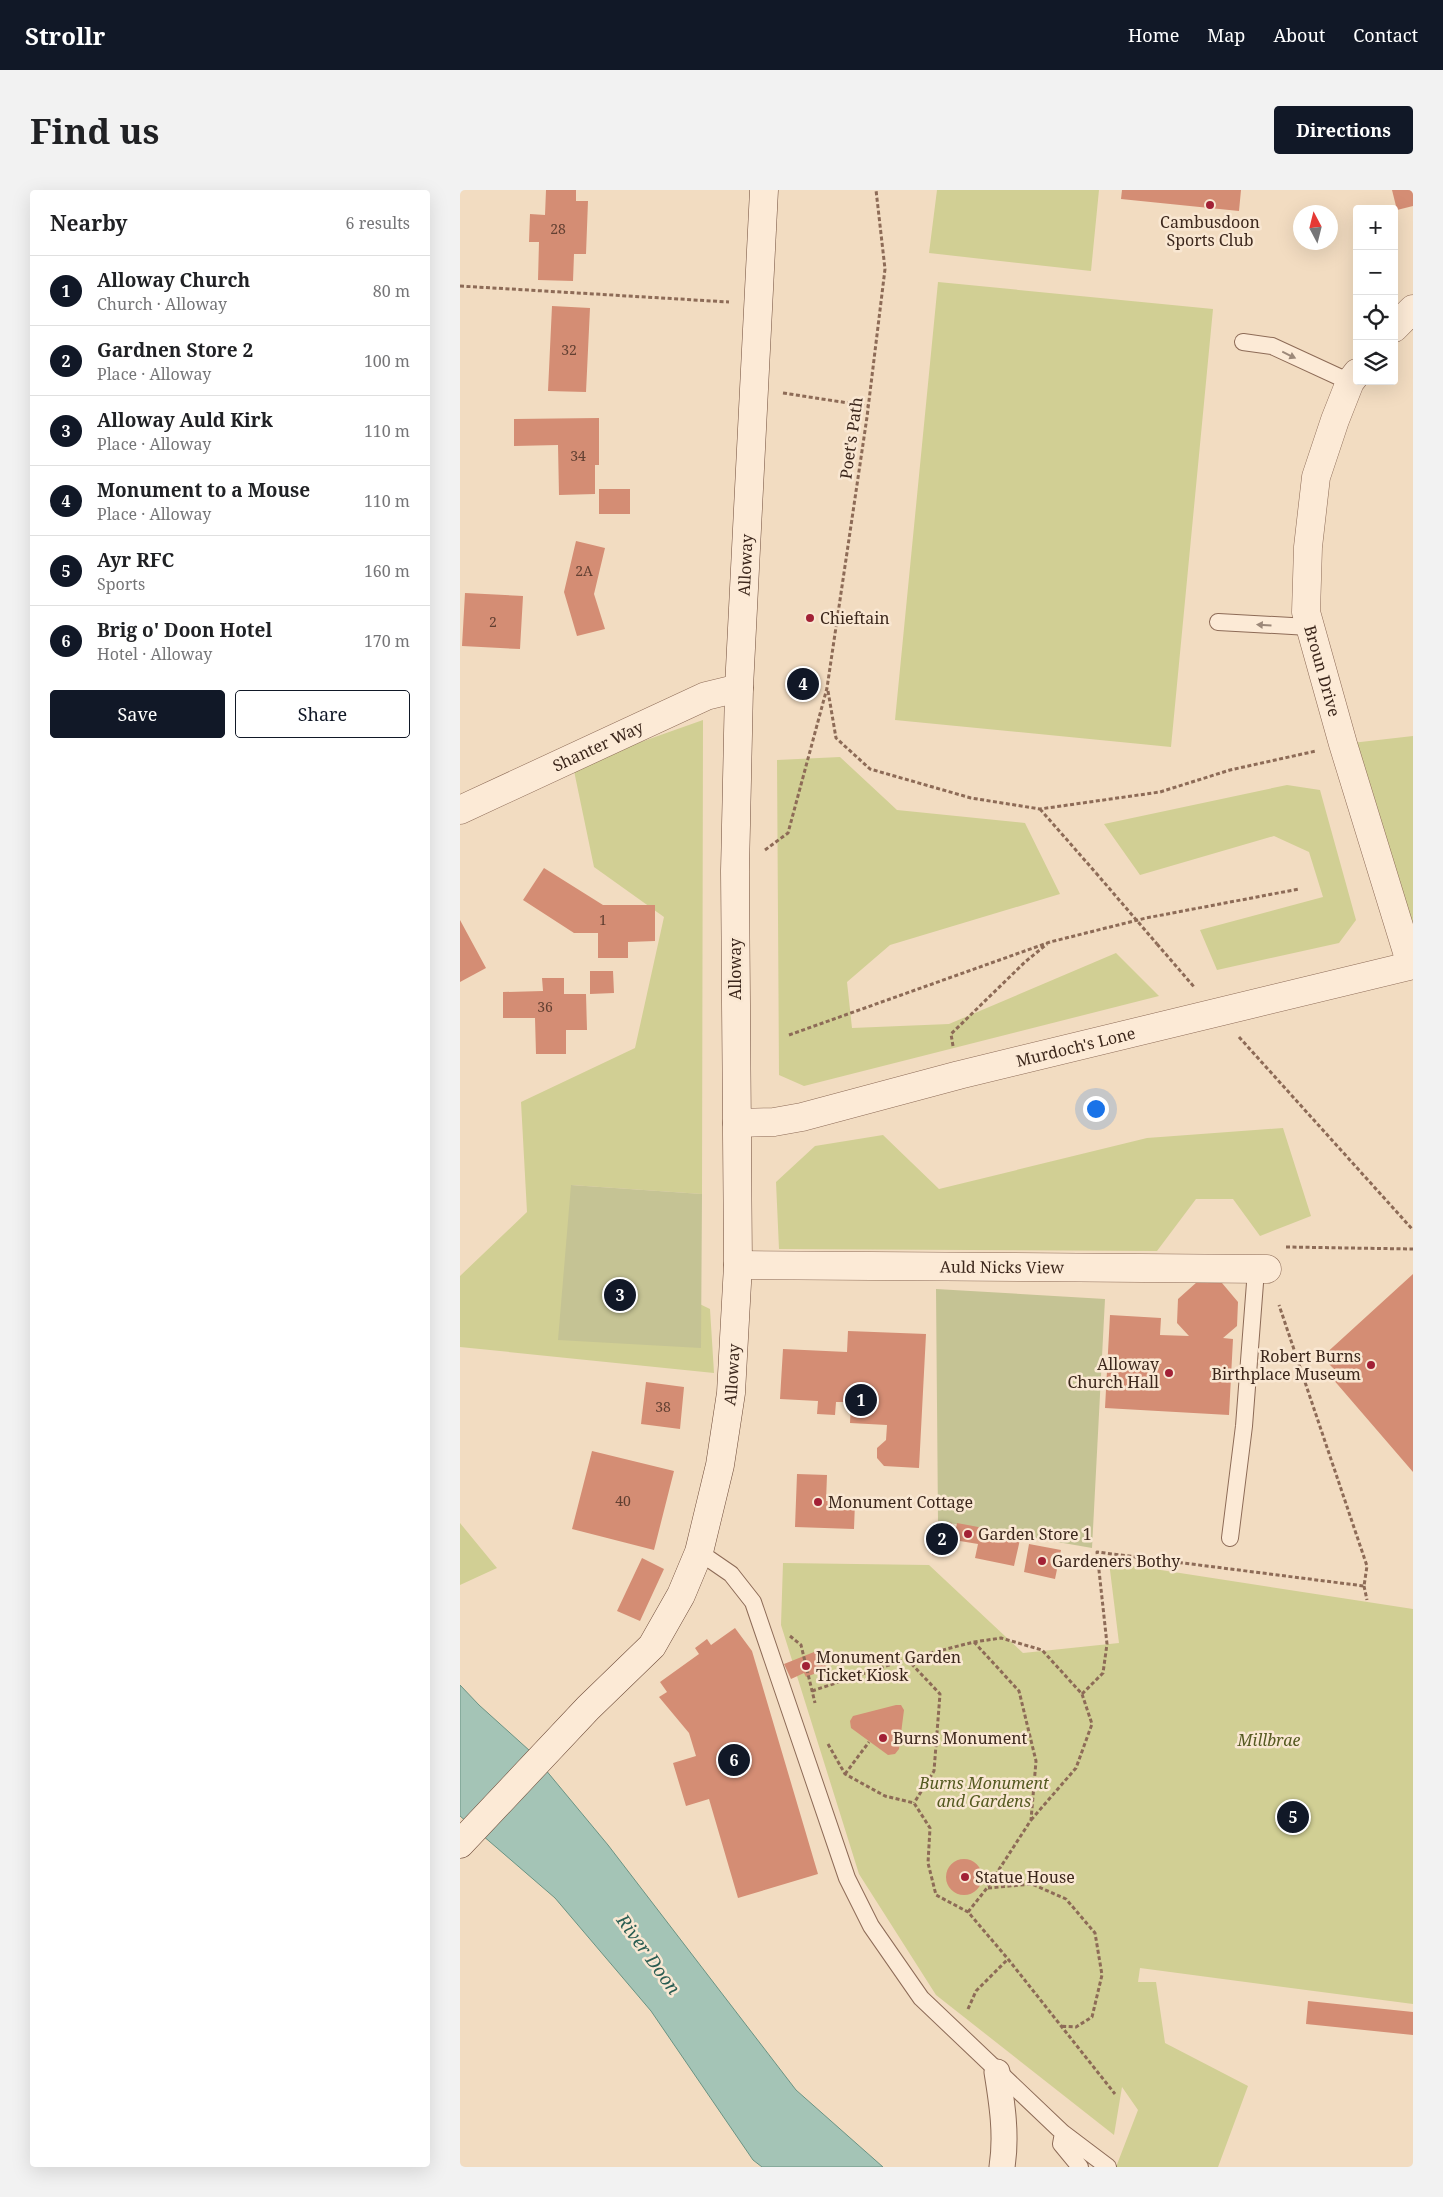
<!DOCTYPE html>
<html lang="en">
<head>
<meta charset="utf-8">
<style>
	body { margin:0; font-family:"Noto Serif",serif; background:#f2f2f2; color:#202124 }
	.controls { position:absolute; right:15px; top:15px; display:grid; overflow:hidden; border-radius:5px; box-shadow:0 5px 20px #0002 }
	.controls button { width:45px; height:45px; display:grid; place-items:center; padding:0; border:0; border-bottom:1px solid #e0e0e0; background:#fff; color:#202124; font:25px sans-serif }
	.compass { position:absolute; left:833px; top:15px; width:45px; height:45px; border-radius:50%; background:#fff; box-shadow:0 5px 20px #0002; rotate:353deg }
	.you { position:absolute; left:635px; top:918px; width:18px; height:18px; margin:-12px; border:4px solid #fff; border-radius:50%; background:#1a73e8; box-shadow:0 0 0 8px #1a73e833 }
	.badge { display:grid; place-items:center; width:32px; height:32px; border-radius:50%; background:#111827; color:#fff; font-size:16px; font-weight:700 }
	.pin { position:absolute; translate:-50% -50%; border:2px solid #fff; box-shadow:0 1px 5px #0006 }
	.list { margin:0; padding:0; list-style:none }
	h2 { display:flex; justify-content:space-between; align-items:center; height:65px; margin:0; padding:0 20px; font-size:21px }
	h2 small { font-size:16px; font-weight:400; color:#757577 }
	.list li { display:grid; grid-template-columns:32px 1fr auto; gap:15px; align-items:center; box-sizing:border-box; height:70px; padding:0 20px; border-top:1px solid #e0e0e0 }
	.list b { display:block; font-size:19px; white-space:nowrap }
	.list p { margin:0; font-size:16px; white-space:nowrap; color:#757577 }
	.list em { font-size:16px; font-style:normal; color:#757577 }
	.actions { display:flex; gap:10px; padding:15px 20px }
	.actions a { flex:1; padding:11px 0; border:1px solid #111827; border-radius:5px; text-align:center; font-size:18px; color:#111827 }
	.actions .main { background:#111827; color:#fff }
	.icon { flex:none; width:28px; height:28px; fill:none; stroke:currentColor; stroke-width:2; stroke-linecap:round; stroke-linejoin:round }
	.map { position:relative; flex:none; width:953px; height:1977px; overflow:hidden; border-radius:5px }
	header { display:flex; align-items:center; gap:30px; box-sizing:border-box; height:70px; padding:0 25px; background:#111827; color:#fff }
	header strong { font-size:24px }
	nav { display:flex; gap:28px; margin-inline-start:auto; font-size:18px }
	.intro { display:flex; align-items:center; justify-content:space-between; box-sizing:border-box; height:120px; padding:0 30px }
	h1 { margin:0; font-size:35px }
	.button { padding:12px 22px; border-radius:5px; background:#111827; color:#fff; font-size:18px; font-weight:700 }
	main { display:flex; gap:30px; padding:0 30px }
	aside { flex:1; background:#fff; border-radius:5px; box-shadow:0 5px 20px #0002 }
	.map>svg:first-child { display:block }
</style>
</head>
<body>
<header>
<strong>Strollr</strong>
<nav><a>Home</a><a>Map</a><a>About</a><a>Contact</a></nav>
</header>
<div class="intro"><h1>Find us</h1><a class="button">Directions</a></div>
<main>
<aside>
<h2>Nearby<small>6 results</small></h2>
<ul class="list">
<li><span class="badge">1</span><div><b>Alloway Church</b><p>Church · Alloway</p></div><em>80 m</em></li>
<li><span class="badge">2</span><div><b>Gardnen Store 2</b><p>Place · Alloway</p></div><em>100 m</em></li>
<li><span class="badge">3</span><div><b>Alloway Auld Kirk</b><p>Place · Alloway</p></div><em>110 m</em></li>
<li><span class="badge">4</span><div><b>Monument to a Mouse</b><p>Place · Alloway</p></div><em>110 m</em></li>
<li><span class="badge">5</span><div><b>Ayr RFC</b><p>Sports</p></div><em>160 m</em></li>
<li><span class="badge">6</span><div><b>Brig o' Doon Hotel</b><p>Hotel · Alloway</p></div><em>170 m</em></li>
</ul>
<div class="actions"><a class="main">Save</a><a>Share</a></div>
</aside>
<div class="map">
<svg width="953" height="1977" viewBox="0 0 953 1977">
	<rect width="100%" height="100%" fill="#f2dcc1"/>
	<path fill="#d1cf94" d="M 477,0 L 639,0 L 631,81 L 469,63 Z
		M 478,92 L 753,119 L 711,557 L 435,530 Z
		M 243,530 L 242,1004 L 111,995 L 221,1105 L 250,1119 L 254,1183 L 0,1157 L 0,1086 L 67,1022 L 61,912 L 175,858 L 204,727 L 134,677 L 113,576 Z
		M 953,546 L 953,775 L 883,554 Z
		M 380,567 L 437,620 L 565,633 L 600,704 L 430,755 L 387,792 L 392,838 L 489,834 L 656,763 L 699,806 L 344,896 L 319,885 L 317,570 Z
		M 827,595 L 860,600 L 896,730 L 879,753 L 757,780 L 740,740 L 863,707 L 849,662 L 814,646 L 680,685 L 644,634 Z
		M 823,938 L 851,1026 L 800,1046 L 773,1009 L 736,1009 L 697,1061 L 319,1059 L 316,992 L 355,956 L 423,945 L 479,999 L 687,948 Z
		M 0,1333 L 37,1378 L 0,1395 Z
		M 649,1372 L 953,1419 L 953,1814 L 680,1778 L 678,1792 L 696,1792 L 705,1853 L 788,1896 L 758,1977 L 656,1977 L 678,1920 L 662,1897 L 654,1945 L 476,1805 L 399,1684 L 321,1435 L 323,1373 L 469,1375 L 563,1463 L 659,1453 Z"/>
	<path fill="#c5c394" d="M 111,995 L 242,1004 L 241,1158 L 98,1150 Z
		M 476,1099 L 645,1109 L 632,1358 L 478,1331 Z"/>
	<path fill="#a4c4b6" stroke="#6a9383" d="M 0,1495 L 19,1515 L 70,1561 L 148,1655 L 336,1900 L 423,1977 L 302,1977 L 293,1970 L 191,1821 L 95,1708 L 0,1626 Z"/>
	<path fill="#d48d74" d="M 86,0 L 116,0 L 116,11 L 128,11 L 126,64 L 114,64 L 113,91 L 78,90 L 79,52 L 69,52 L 70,24 L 85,25 Z
		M 662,0 L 781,0 L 779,21 L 661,9 Z
		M 932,0 L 953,0 L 953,16 L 937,20 Z
		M 92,116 L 130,118 L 126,202 L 88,201 Z
		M 139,228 L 139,275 L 135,275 L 135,304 L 99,305 L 98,255 L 54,256 L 54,229 Z
		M 139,299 L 170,299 L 170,324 L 139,324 Z
		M 116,351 L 145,358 L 134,404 L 145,439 L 117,446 L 104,402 Z
		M 5,403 L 63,406 L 60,459 L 2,456 Z
		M 84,678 L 143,715 L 195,715 L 195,751 L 168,752 L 168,768 L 138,768 L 138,743 L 114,743 L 63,710 Z
		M 0,730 L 26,778 L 0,792 Z
		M 130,781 L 153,781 L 154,803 L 130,804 Z
		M 82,788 L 104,788 L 104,804 L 126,804 L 127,840 L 106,840 L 106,864 L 76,864 L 75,828 L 43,828 L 43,802 L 83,801 Z
		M 953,1084 L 953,1282 L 872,1188 L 878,1183 L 862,1167 Z
		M 737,1092 L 762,1093 L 778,1112 L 777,1136 L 763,1148 L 773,1149 L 769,1225 L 645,1218 L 650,1125 L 701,1128 L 700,1145 L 729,1146 L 717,1133 L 718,1109 Z
		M 388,1141 L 466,1144 L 459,1278 L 424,1276 L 417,1268 L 417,1258 L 426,1250 L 427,1235 L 390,1233 L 391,1212 L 376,1212 L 375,1225 L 357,1224 L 358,1211 L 320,1209 L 323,1159 L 387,1162 Z
		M 186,1192 L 224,1197 L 220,1239 L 181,1234 Z
		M 132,1261 L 214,1281 L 194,1360 L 112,1339 Z
		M 337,1284 L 367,1285 L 366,1311 L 395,1312 L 394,1339 L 335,1337 Z
		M 478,1331 L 492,1333 L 486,1367 L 472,1365 Z
		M 497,1333 L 561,1345 L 554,1376 L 515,1368 L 518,1354 L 494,1350 Z
		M 569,1354 L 601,1360 L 595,1389 L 564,1382 Z
		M 182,1368 L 204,1379 L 180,1431 L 157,1421 Z
		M 275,1438 L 292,1461 L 358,1684 L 278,1708 L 249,1609 L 226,1616 L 213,1573 L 236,1566 L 229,1543 L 199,1507 L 207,1502 L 200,1492 L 239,1464 L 235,1458 L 247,1449 L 251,1455 Z
		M 359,1460 L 367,1479 L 346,1487 L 344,1483 L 331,1489 L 324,1474 Z
		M 436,1515 L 441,1515 L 444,1520 L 439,1559 L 435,1564 L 428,1565 L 391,1538 L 390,1531 L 393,1526 Z
		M486 1687a18 18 0 1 1 36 0a18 18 0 1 1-36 0Z
		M 848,1811 L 953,1822 L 953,1845 L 846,1834 Z"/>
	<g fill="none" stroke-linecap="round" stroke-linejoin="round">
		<g stroke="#8d6b57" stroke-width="18">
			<path id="service" d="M 783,152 L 812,156 L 890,192
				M 758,432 L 849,437
				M 770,1348 L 784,1236 L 796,1080
				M 239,1362 L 271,1384 L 293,1412 L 387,1688 L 411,1736 L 461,1808 L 603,1943 L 648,1977
				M 603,1943 L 601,1954 L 620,1977"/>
		</g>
		<g stroke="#8d6b57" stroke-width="27">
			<path id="pedestrian" d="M 537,1882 C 542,1913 547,1945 542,1977"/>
		</g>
		<g stroke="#8d6b57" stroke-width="29">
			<g id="minor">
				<path d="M 934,138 L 953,119"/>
				<path id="s1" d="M 897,183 L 890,192 L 875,230 L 856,287 L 848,357 L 846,422 L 883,554 L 951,775"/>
				<path id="s2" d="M 0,620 L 246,506 L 279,498"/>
				<path id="s3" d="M 278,1075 L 807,1079"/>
			</g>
		</g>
		<g stroke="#8d6b57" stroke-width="29">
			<g id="tertiary">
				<path id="s4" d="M 277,933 L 314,932 L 342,927 L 499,885 L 953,775"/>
			</g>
		</g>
		<g stroke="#6f4c3a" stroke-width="29">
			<g id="secondary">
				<path id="s5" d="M 0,1654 L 128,1518 L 192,1456 L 221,1405 L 239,1362 L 260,1275 L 271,1203 L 278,1075 L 275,681 L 279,498 L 304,0"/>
			</g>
		</g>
		<path stroke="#8d6b57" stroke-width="3" stroke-dasharray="4 2.5" stroke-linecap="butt" d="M 0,96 L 269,112
			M 323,203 L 408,216
			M 368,501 L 376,548 L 410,579 L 511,608 L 580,619 L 700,602 L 770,580 L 856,561
			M 580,619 L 636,683
			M 305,660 L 328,643 L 367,498 L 407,227 L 425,79 L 416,0
			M 697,754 L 735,798
			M 329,845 L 590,752 L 686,728 L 839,699
			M 779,847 L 953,1040
			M 493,856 L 491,844 L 565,772 L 587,754
			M 826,1057 L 953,1059
			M 904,1396 L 907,1410
			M 330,1446 L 341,1455 L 355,1513
			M 447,1469 L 480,1504 L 474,1581 L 454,1613
			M 352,1501 L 447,1469 L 514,1452 L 541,1448 L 582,1460 L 622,1504 L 632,1534 L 616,1578 L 571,1630
			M 622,1504 L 643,1483 L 647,1454 L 637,1362 L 904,1396 L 907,1376 L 819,1115
			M 368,1554 L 385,1584 L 425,1606 L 454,1613 L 470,1638 L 468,1673 L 476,1705 L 508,1722 L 548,1769 L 655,1904
			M 385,1584 L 409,1552
			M 528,1698 L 572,1694 L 606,1709 L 635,1743 L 642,1785 L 632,1827 L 616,1837 L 600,1836
			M 508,1722 L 527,1698 L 571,1630 L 576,1571 L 559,1501 L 514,1452
			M 508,1819 L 516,1801 L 548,1769"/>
		<use href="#service" stroke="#fcead6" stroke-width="16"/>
		<use href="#pedestrian" stroke="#fcead6" stroke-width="25"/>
		<use href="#minor" stroke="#fcead6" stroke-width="28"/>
		<use href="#tertiary" stroke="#fcead6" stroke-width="28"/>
		<use href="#secondary" stroke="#fcead6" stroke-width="28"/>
		<path stroke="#8d6b57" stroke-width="3" stroke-dasharray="4 2.5" stroke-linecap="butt" d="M 636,683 L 697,754"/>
	</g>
	<defs><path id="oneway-solid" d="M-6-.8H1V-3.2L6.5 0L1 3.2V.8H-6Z" transform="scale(1.25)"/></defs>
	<g fill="#9c8879">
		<use href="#oneway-solid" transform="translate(829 165) rotate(26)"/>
		<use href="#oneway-solid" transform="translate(804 435) rotate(-176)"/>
	</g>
	<g fill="#a22136" stroke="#f9e7d2" stroke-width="2">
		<circle cx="750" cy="15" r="5"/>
		<circle cx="350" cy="428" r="5"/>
		<circle cx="911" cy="1175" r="5"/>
		<circle cx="709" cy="1183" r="5"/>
		<circle cx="358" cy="1312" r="5"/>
		<circle cx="508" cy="1344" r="5"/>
		<circle cx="582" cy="1371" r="5"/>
		<circle cx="346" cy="1476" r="5"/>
		<circle cx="423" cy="1548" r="5"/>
		<circle cx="505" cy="1687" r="5"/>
	</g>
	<g text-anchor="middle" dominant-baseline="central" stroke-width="5" stroke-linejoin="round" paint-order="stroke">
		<g font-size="14" fill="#624032">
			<text x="98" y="38">28</text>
			<text x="109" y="159">32</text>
			<text x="118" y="265">34</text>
			<text x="124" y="380">2A</text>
			<text x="33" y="431">2</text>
			<text x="143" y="729">1</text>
			<text x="85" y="816">36</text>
			<text x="203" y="1216">38</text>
			<text x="163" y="1310">40</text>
		</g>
		<g font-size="16" fill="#3c271c" stroke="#f9e7d2" text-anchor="start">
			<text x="750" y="32" text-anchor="middle">Cambusdoon<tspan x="750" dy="18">Sports Club</tspan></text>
			<text x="360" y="428">Chieftain</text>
			<text x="901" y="1166" text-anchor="end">Robert Burns<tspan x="901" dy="18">Birthplace Museum</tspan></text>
			<text x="699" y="1174" text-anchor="end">Alloway<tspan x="699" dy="18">Church Hall</tspan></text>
			<text x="368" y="1312">Monument Cottage</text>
			<text x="518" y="1344">Garden Store 1</text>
			<text x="592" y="1371">Gardeners Bothy</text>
			<text x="356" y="1467">Monument Garden<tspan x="356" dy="18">Ticket Kiosk</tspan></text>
			<text x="433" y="1548">Burns Monument</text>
			<text x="515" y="1687">Statue House</text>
		</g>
		<g font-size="16" fill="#3c271c" stroke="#f9e7d2">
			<text transform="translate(391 248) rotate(-82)">Poet's Path</text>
			<text stroke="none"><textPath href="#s5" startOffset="1372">Alloway</textPath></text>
			<text stroke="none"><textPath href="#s1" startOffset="309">Broun Drive</textPath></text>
			<text stroke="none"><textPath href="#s2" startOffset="152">Shanter Way</textPath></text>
			<text transform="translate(275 779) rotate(-90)">Alloway</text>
			<text stroke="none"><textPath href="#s4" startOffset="348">Murdoch's Lone</textPath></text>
			<text stroke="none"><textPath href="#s3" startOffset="264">Auld Nicks View</textPath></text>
			<text stroke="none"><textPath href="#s5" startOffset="562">Alloway</textPath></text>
		</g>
		<g font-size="16" font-style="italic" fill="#555a21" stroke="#f9e7d2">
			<text x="809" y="1550">Millbrae</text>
			<text x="524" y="1593">Burns Monument<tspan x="524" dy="18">and Gardens</tspan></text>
		</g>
		<g font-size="18" font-style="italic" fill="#2a5d52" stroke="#f9e7d2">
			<text transform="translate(189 1764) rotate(54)">River Doon</text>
		</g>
	</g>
</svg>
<div class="controls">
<button>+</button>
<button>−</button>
<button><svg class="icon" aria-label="locate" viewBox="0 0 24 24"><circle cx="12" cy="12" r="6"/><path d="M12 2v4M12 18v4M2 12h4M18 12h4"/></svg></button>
<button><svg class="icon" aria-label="layers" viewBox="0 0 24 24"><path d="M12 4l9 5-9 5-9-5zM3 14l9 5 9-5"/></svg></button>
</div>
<svg class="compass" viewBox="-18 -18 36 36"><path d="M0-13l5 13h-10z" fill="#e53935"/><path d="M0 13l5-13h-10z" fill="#757577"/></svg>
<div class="you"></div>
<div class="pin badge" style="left:401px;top:1210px">1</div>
<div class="pin badge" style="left:482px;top:1349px">2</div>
<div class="pin badge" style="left:160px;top:1105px">3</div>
<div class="pin badge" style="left:343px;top:494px">4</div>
<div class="pin badge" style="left:833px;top:1627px">5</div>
<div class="pin badge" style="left:274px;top:1570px">6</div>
</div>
</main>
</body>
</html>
